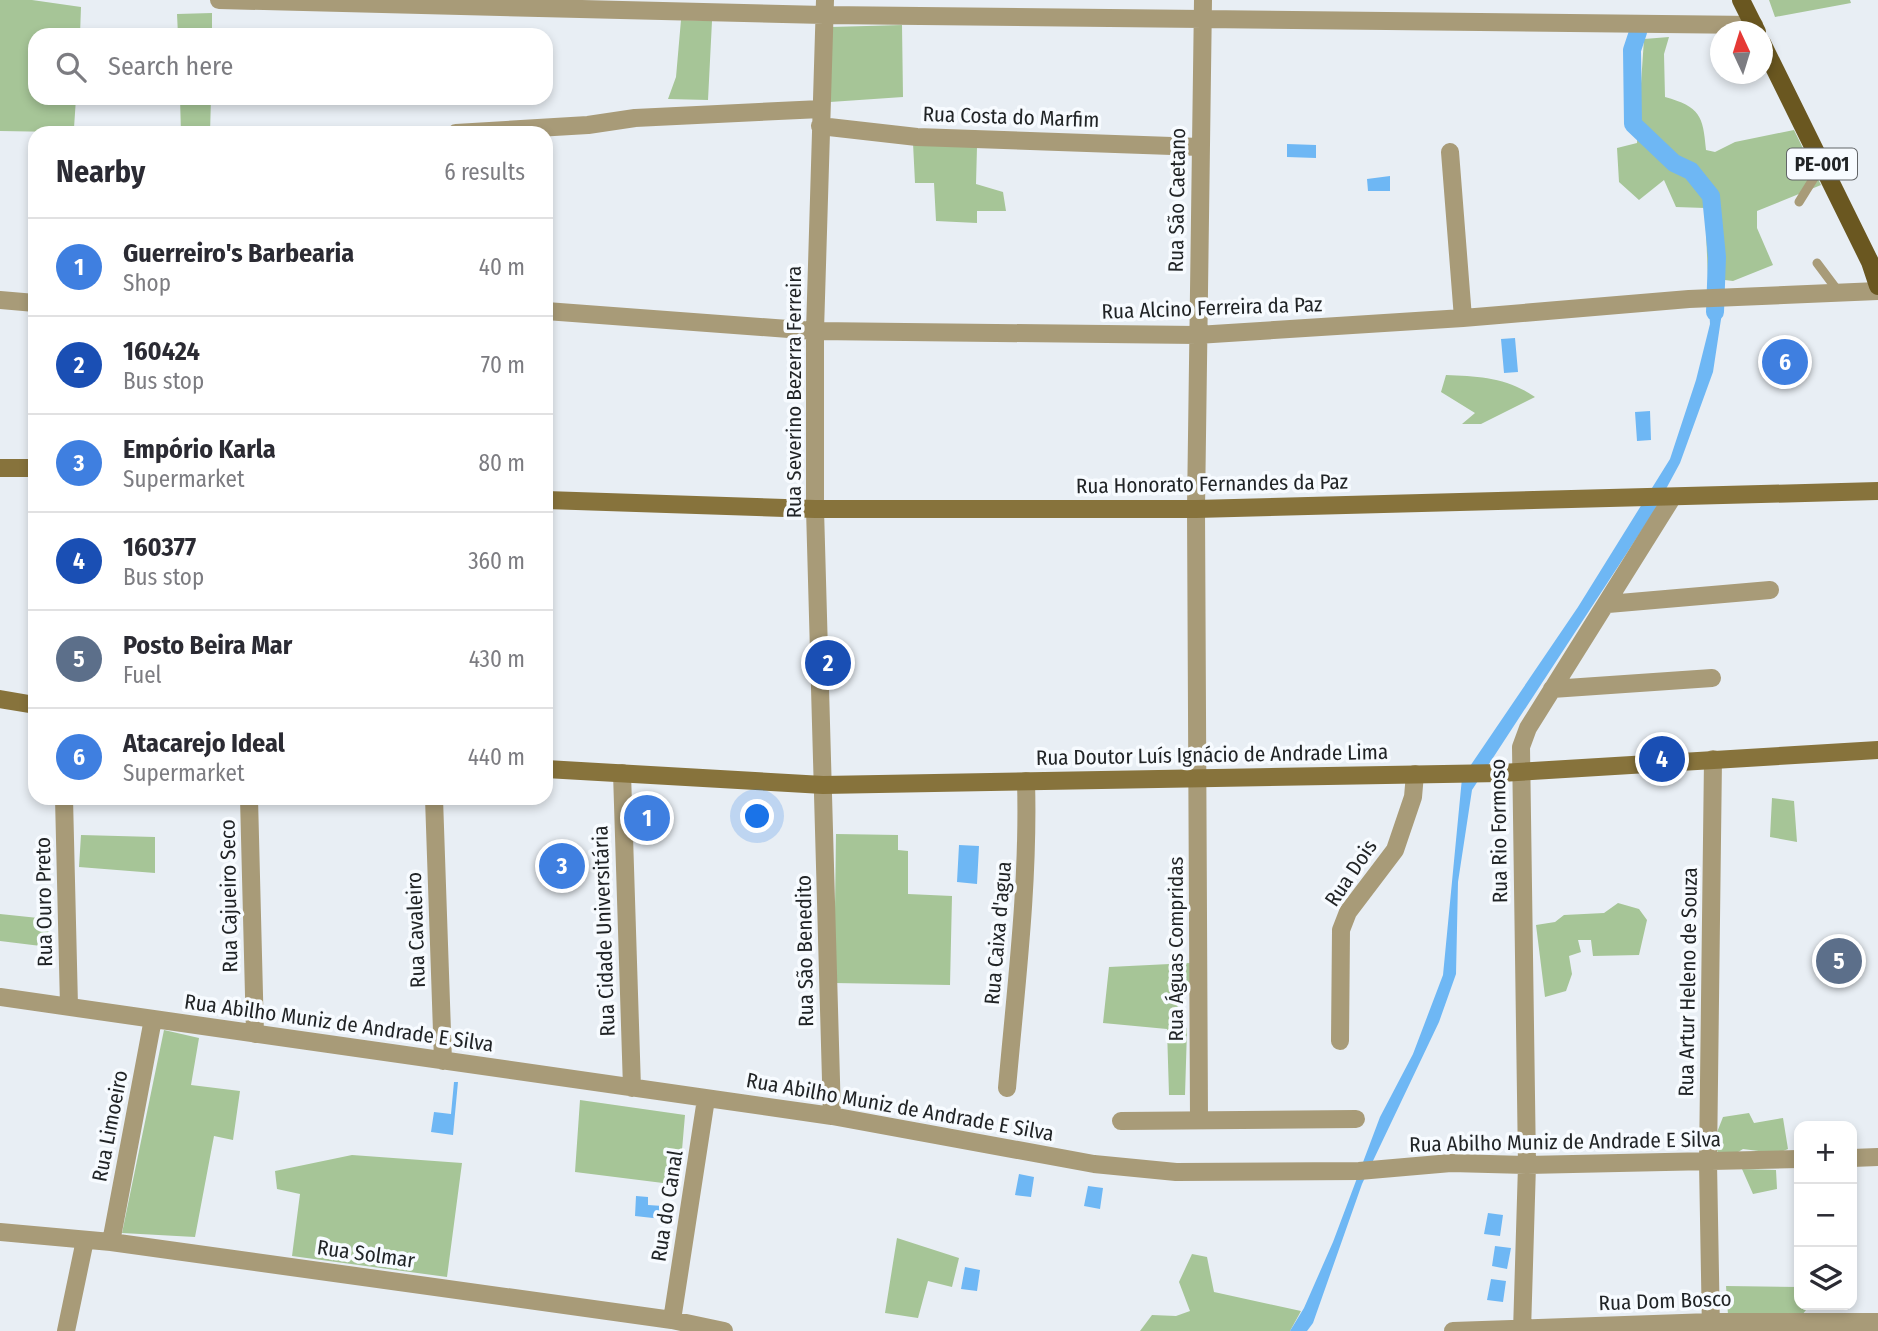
<!DOCTYPE html>
<html lang="en">
<head>
<meta charset="utf-8">
<style>
	body { margin:0; font-family:"Fira Sans Condensed",sans-serif; background:#f7f7f7; color:#2b2b33 }
	.controls { position:absolute; right:21px; bottom:21px; display:grid; overflow:hidden; border-radius:14px; box-shadow:0 4px 10px #0003 }
	.controls button { width:63px; height:63px; display:grid; place-items:center; padding:0; border:0; border-bottom:2px solid #e1e1e2; background:#fff; color:#2b2b33; font:35px sans-serif }
	.compass { position:absolute; left:1710px; top:21px; width:63px; height:63px; border-radius:50%; background:#fff; box-shadow:0 4px 10px #0003; rotate:356deg }
	.you { position:absolute; left:758px; top:817px; width:24px; height:24px; margin:-18px; border:5px solid #fff; border-radius:50%; background:#1a73e8; box-shadow:0 0 0 10px #1a73e833 }
	.badge { display:grid; place-items:center; width:46px; height:46px; border-radius:50%; background:#d93025; color:#fff; font-size:23px; font-weight:700 }
	.pin { position:absolute; translate:-50% -50%; border:4px solid #fff; box-shadow:0 2px 7px #0006 }
	.list { margin:0; padding:0; list-style:none }
	h2 { display:flex; justify-content:space-between; align-items:center; height:91px; margin:0; padding:0 28px; font-size:30px }
	h2 small { font-size:23px; font-weight:400; color:#7c7c81 }
	.list li { display:grid; grid-template-columns:46px 1fr auto; gap:21px; align-items:center; box-sizing:border-box; height:98px; padding:0 28px; border-top:2px solid #e1e1e2 }
	.list b { display:block; font-size:26px; white-space:nowrap }
	.list p { margin:0; font-size:23px; white-space:nowrap; color:#7c7c81 }
	.list em { font-size:23px; font-style:normal; color:#7c7c81 }
	.icon { flex:none; width:38px; height:38px; fill:none; stroke:currentColor; stroke-width:2; stroke-linecap:round; stroke-linejoin:round }
	.map { position:relative; flex:none; width:1878px; height:1331px; overflow:hidden }
	.search { position:absolute; background:#fff; box-shadow:0 4px 10px #0003; left:28px; top:28px; width:525px; height:77px; display:flex; align-items:center; gap:18px; box-sizing:border-box; padding:0 24px; border-radius:21px; color:#7c7c81; font-size:26px }
	.panel { position:absolute; background:#fff; box-shadow:0 4px 10px #0003; left:28px; top:126px; width:525px; height:679px; border-radius:21px }
	.map>svg:first-child { display:block }
</style>
</head>
<body>
<div class="map">
<svg width="1878" height="1331" viewBox="0 0 1878 1331">
	<rect width="100%" height="100%" fill="#e8eef4"/>
	<path fill="#a6c597" d="M 0,0 L 32,0 L 81,7 L 80,35 L 35,35 L 35,98 L 76,98 L 74,128 L 60,132 L 0,131 Z
		M 1769,0 L 1850,0 L 1851,3 L 1775,17 Z
		M 212,13 L 212,35 L 178,35 L 177,14 Z
		M 681,20 L 712,21 L 708,100 L 668,99 L 676,77 Z
		M 902,25 L 903,97 L 830,102 L 831,27 Z
		M 1669,37 L 1664,54 L 1665,97 C 1700,107 1703,115 1706,150 L 1715,152 L 1735,142 L 1794,130 L 1821,185 L 1757,211 L 1757,228 L 1773,265 L 1733,281 L 1708,278 L 1705,208 L 1676,207 L 1664,180 L 1639,200 L 1619,182 L 1617,148 L 1637,143 L 1644,39 Z
		M 180,98 L 211,98 L 210,133 L 181,133 Z
		M 913,143 L 977,147 L 976,184 L 1003,192 L 1006,211 L 977,211 L 977,223 L 936,221 L 934,183 L 915,183 Z
		M 1446,375 C 1478,376 1508,378 1535,397 L 1481,424 L 1462,424 L 1475,413 L 1441,392 Z
		M 1772,798 L 1794,801 L 1797,842 L 1770,837 Z
		M 836,834 L 898,835 L 898,850 L 908,851 L 908,894 L 952,896 L 950,985 L 834,983 Z
		M 81,835 L 155,837 L 155,873 L 79,867 Z
		M 1618,903 L 1639,909 L 1647,920 L 1639,955 L 1593,956 L 1591,940 L 1578,940 L 1581,952 L 1569,956 L 1572,974 L 1566,991 L 1545,997 L 1536,925 L 1555,922 L 1564,915 L 1604,913 Z
		M 0,914 L 48,919 L 49,947 L 0,941 Z
		M 1190,963 L 1194,987 L 1173,995 L 1187,1030 L 1185,1095 L 1169,1095 L 1167,1029 L 1103,1023 L 1109,967 Z
		M 164,1030 L 199,1038 L 191,1085 L 240,1091 L 233,1140 L 214,1136 L 195,1237 L 122,1233 Z
		M 580,1100 L 685,1115 L 679,1185 L 575,1172 Z
		M 1749,1113 L 1754,1123 L 1783,1118 L 1788,1149 L 1769,1157 L 1766,1152 L 1743,1149 L 1730,1157 L 1718,1153 L 1714,1140 L 1723,1117 Z
		M 352,1155 L 462,1163 L 447,1277 L 292,1256 L 300,1194 L 277,1189 L 275,1171 Z
		M 1742,1169 L 1776,1170 L 1777,1189 L 1753,1194 Z
		M 897,1238 L 959,1258 L 952,1287 L 928,1281 L 918,1318 L 885,1313 Z
		M 1192,1254 L 1207,1257 L 1214,1292 L 1301,1311 L 1290,1331 L 1140,1331 L 1152,1315 L 1176,1316 L 1190,1311 L 1179,1282 Z
		M 1726,1286 L 1799,1287 L 1799,1305 L 1810,1305 L 1802,1315 L 1728,1315 Z"/>
	<path fill="#6eb7f4" d="M 1287,144 L 1316,145 L 1316,158 L 1287,157 Z
		M 1390,176 L 1390,191 L 1368,191 L 1367,179 Z
		M 1723,306 L 1713,372 L 1680,463 L 1653,513 L 1472,790 L 1458,882 L 1456,974 L 1439,1022 L 1362,1184 L 1313,1323 L 1307,1331 L 1290,1331 L 1304,1308 L 1333,1242 L 1380,1117 L 1413,1054 L 1443,975 L 1462,778 L 1578,607 L 1670,459 L 1696,380 L 1710,324 L 1709,307 Z
		M 1515,338 L 1518,372 L 1504,373 L 1501,339 Z
		M 1650,411 L 1651,440 L 1637,441 L 1635,412 Z
		M 959,845 L 979,846 L 977,884 L 957,882 Z
		M 454,1082 L 458,1082 L 453,1135 L 431,1132 L 434,1112 L 451,1114 Z
		M 1019,1174 L 1034,1177 L 1031,1197 L 1015,1195 Z
		M 1088,1186 L 1103,1188 L 1100,1209 L 1084,1206 Z
		M 636,1196 L 648,1197 L 648,1205 L 663,1206 L 662,1219 L 635,1216 Z
		M 1488,1213 L 1503,1215 L 1500,1236 L 1484,1234 Z
		M 1495,1246 L 1511,1248 L 1507,1269 L 1492,1266 Z
		M 965,1267 L 980,1270 L 977,1291 L 961,1289 Z
		M 1491,1279 L 1506,1281 L 1503,1302 L 1487,1300 Z"/>
	<g fill="none" stroke-linecap="round" stroke-linejoin="round">
		<path stroke="#6eb7f4" stroke-width="18" d="M 1638,32 L 1632,50 L 1633,124 L 1674,163 L 1691,171 L 1711,196 L 1717,257 L 1715,312"/>
		<path stroke="#a89b78" stroke-width="9" d="M 1799,202 L 1822,165
			M 1817,263 L 1838,291"/>
		<path stroke="#a89b78" stroke-width="18" d="M 219,0 L 824,15 L 1754,25
			M 825,0 L 815,331 L 815,509 L 832,1116
			M 820,126 L 917,137 L 1200,147
			M 456,133 L 588,125 L 635,118 L 821,109
			M 1450,152 L 1463,318
			M 0,300 L 35,303
			M 546,311 L 815,331 L 1197,335 L 1463,318 L 1689,299 L 1878,291
			M 1608,604 L 1770,590
			M 1552,689 L 1712,678
			M 622,773 L 632,1088
			M 64,798 L 69,1006
			M 249,798 L 255,1034
			M 434,798 L 443,1061
			M 0,997 L 832,1116 L 1094,1164 L 1176,1172 L 1359,1171 L 1451,1163 L 1527,1165 L 1799,1159
			M 1340,1041 L 1341,930 L 1348,912 L 1395,850 L 1413,797 L 1415,774
			M 1007,1088 C 1016,986 1029,883 1026,781
			M 1199,1119 L 1196,509 L 1203,0
			M 1121,1121 L 1356,1119
			M 1852,1158 L 1878,1157
			M 0,1232 L 111,1242 L 672,1320 L 724,1331
			M 111,1242 L 153,1019
			M 672,1320 L 706,1099
			M 66,1331 L 85,1240
			M 1453,1331 L 1711,1322 L 1878,1322
			M 1522,1331 L 1527,1165 L 1521,747 L 1528,728 L 1672,498
			M 1711,1331 L 1708,1162 L 1713,759"/>
		<path stroke="#87733c" stroke-width="18" d="M 0,468 L 35,468
			M 546,500 L 815,509 L 1196,509 L 1878,491
			M 0,699 L 35,705
			M 546,769 L 823,785 L 1501,773 L 1878,750"/>
		<path stroke="#6a5720" stroke-width="18" d="M 1741,0 L 1757,32
			M 1762,43 L 1870,262 L 1878,286"/>
	</g>
	<g text-anchor="middle" dominant-baseline="central" stroke-width="7" stroke-linejoin="round" paint-order="stroke">
		<rect fill="#f7fbff" stroke="#616467" stroke-width="2" x="1787" y="148.5" width="70" height="31" rx="5"/>
		<g font-size="19" font-weight="bold" fill="#212426">
			<text x="1822" y="164">PE-001</text>
		</g>
		<g font-size="21" fill="#212426" stroke="#f7fbff">
			<text transform="translate(1011 117) rotate(2)">Rua Costa do Marfim</text>
			<text transform="translate(1177 200) rotate(-89)">Rua São Caetano</text>
			<text transform="translate(1212 308) rotate(-2)">Rua Alcino Ferreira da Paz</text>
			<text transform="translate(794 392) rotate(-90)">Rua Severino Bezerra Ferreira</text>
			<text transform="translate(1212 484) rotate(-1)">Rua Honorato Fernandes da Paz</text>
			<text transform="translate(1212 755) rotate(-1)">Rua Doutor Luís Ignácio de Andrade Lima</text>
			<text transform="translate(1499 831) rotate(-91)">Rua Rio Formoso</text>
			<text transform="translate(1351 873) rotate(-56)">Rua Dois</text>
			<text transform="translate(229 896) rotate(-91)">Rua Cajueiro Seco</text>
			<text transform="translate(44 902) rotate(-91)">Rua Ouro Preto</text>
			<text transform="translate(416 930) rotate(-92)">Rua Cavaleiro</text>
			<text transform="translate(604 931) rotate(-92)">Rua Cidade Universitária</text>
			<text transform="translate(998 933) rotate(-85)">Rua Caixa d'agua</text>
			<text transform="translate(1176 949) rotate(-90)">Rua Águas Compridas</text>
			<text transform="translate(805 951) rotate(-91)">Rua São Benedito</text>
			<text transform="translate(1688 982) rotate(-89)">Rua Artur Heleno de Souza</text>
			<text transform="translate(339 1023) rotate(8)">Rua Abilho Muniz de Andrade E Silva</text>
			<text transform="translate(900 1107) rotate(10)">Rua Abilho Muniz de Andrade E Silva</text>
			<text transform="translate(110 1126) rotate(-79)">Rua Limoeiro</text>
			<text transform="translate(1565 1142) rotate(-1)">Rua Abilho Muniz de Andrade E Silva</text>
			<text transform="translate(667 1206) rotate(-81)">Rua do Canal</text>
			<text transform="translate(366 1254) rotate(8)">Rua Solmar</text>
			<text transform="translate(1665 1301) rotate(-2)">Rua Dom Bosco</text>
		</g>
	</g>
</svg>
<div class="controls">
<button>+</button>
<button>−</button>
<button><svg class="icon" aria-label="layers" viewBox="0 0 24 24"><path d="M12 4l9 5-9 5-9-5zM3 14l9 5 9-5"/></svg></button>
</div>
<svg class="compass" viewBox="-18 -18 36 36"><path d="M0-13l5 13h-10z" fill="#e53935"/><path d="M0 13l5-13h-10z" fill="#7c7c81"/></svg>
<div class="you"></div>
<div class="pin badge" style="left:647px;top:818px;background:#3f7fe0">1</div>
<div class="pin badge" style="left:828px;top:663px;background:#1a4fb4">2</div>
<div class="pin badge" style="left:562px;top:866px;background:#3f7fe0">3</div>
<div class="pin badge" style="left:1662px;top:759px;background:#1a4fb4">4</div>
<div class="pin badge" style="left:1839px;top:961px;background:#5c6f8a">5</div>
<div class="pin badge" style="left:1785px;top:362px;background:#3f7fe0">6</div>
<div class="search"><svg class="icon" aria-label="search" viewBox="0 0 24 24"><circle cx="10" cy="10" r="6"/><path d="M15 15l6 6"/></svg>Search here</div>
<section class="panel">
<h2>Nearby<small>6 results</small></h2>
<ul class="list">
<li><span class="badge" style="background:#3f7fe0">1</span><div><b>Guerreiro's Barbearia</b><p>Shop</p></div><em>40 m</em></li>
<li><span class="badge" style="background:#1a4fb4">2</span><div><b>160424</b><p>Bus stop</p></div><em>70 m</em></li>
<li><span class="badge" style="background:#3f7fe0">3</span><div><b>Empório Karla</b><p>Supermarket</p></div><em>80 m</em></li>
<li><span class="badge" style="background:#1a4fb4">4</span><div><b>160377</b><p>Bus stop</p></div><em>360 m</em></li>
<li><span class="badge" style="background:#5c6f8a">5</span><div><b>Posto Beira Mar</b><p>Fuel</p></div><em>430 m</em></li>
<li><span class="badge" style="background:#3f7fe0">6</span><div><b>Atacarejo Ideal</b><p>Supermarket</p></div><em>440 m</em></li>
</ul>
</section>
</div>
</body>
</html>
